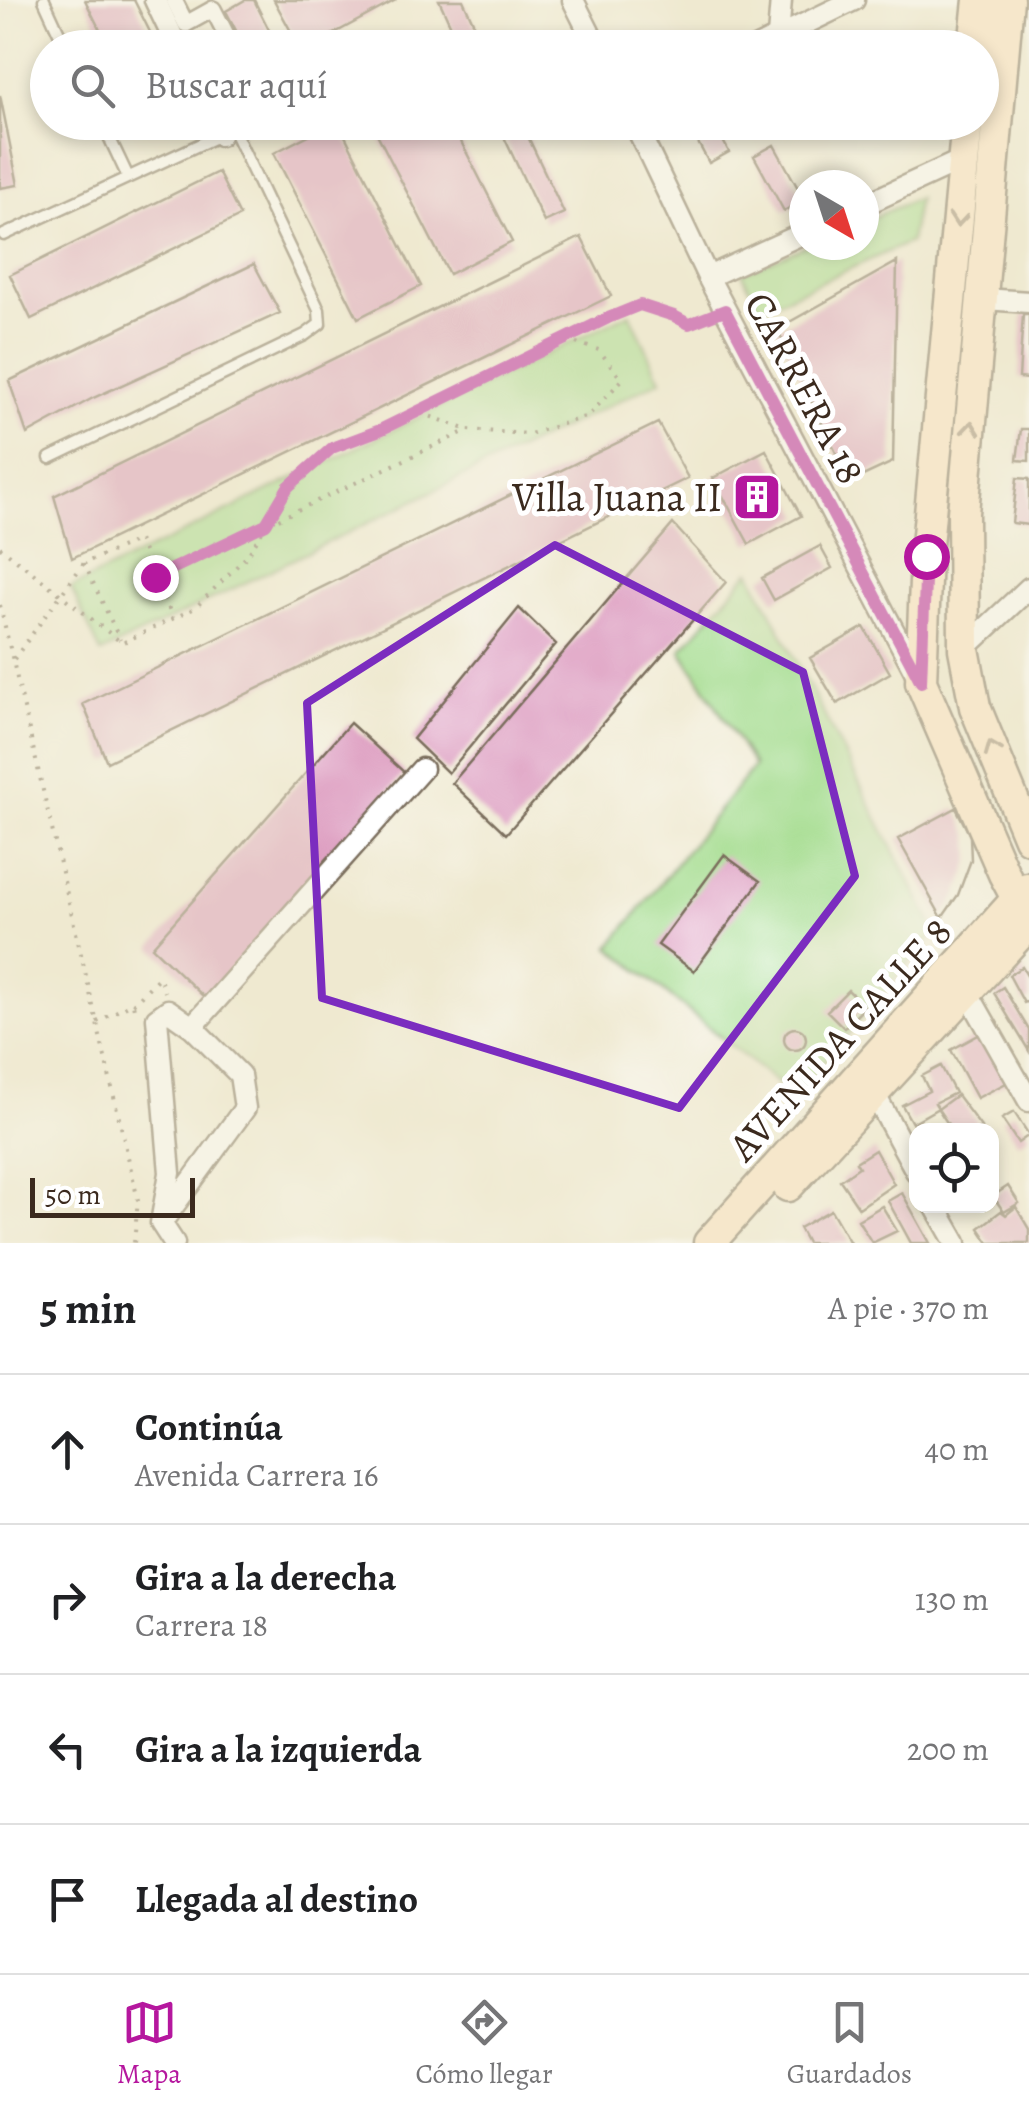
<!DOCTYPE html>
<html lang="es">
<head>
<meta charset="utf-8">
<style>
	body { margin:0; font-family:Alegreya,serif; background:#f2f2f2; color:#202124 }
	.controls { position:absolute; right:30px; bottom:30px; display:grid; overflow:hidden; border-radius:20px; box-shadow:0 5px 15px #0003 }
	.controls button { width:90px; height:90px; display:grid; place-items:center; padding:0; border:0; border-bottom:2px solid #e0e0e0; background:#fff; color:#202124; font:50px sans-serif }
	.compass { position:absolute; left:789px; top:170px; width:90px; height:90px; border-radius:50%; background:#fff; box-shadow:0 5px 15px #0003; rotate:141deg }
	.scale { position:absolute; left:30px; bottom:25px; width:165px; box-sizing:border-box; padding-left:10px; border:5px solid #3b2a1e; border-top:0; font-size:28px; line-height:35px; white-space:nowrap; color:#3b2a1e; -webkit-text-stroke:8px #fff; paint-order:stroke }
	.stop { position:absolute; width:30px; height:30px; margin:-22px; border:8px solid #b5179e; border-radius:50%; background:#fff }
	.stop.end { background:#b5179e; border-color:#fff; box-shadow:0 2px 10px #0008 }
	.list { margin:0; padding:0; list-style:none }
	h2 { display:flex; justify-content:space-between; align-items:center; height:130px; margin:0; padding:0 40px; font-size:42px }
	h2 small { font-size:32px; font-weight:400; color:#757577 }
	.list li { display:grid; grid-template-columns:65px 1fr auto; gap:30px; align-items:center; box-sizing:border-box; height:150px; padding:0 40px; border-top:2px solid #e0e0e0 }
	.list b { display:block; font-size:38px; white-space:nowrap }
	.list p { margin:0; font-size:32px; white-space:nowrap; color:#757577 }
	.list em { font-size:32px; font-style:normal; color:#757577 }
	.icon { flex:none; width:55px; height:55px; fill:none; stroke:currentColor; stroke-width:2; stroke-linecap:round; stroke-linejoin:round }
	.map { position:relative; flex:none; width:1029px; height:1243px; overflow:hidden }
	.search { position:absolute; background:#fff; box-shadow:0 5px 15px #0003; left:30px; right:30px; top:30px; height:110px; display:flex; align-items:center; gap:25px; box-sizing:border-box; padding:0 35px; border-radius:55px; color:#757577; font-size:38px }
	.sheet { height:730px; background:#fff }
	nav { display:flex; justify-content:space-around; align-items:center; box-sizing:border-box; height:140px; border-top:2px solid #e0e0e0; background:#fff; font-size:28px; color:#757577 }
	nav a { display:grid; justify-items:center; gap:5px }
	nav .on { color:#b5179e }
	.map>svg:first-child { display:block }
</style>
</head>
<body>
<div class="map">
<svg width="1029" height="1243" viewBox="0 0 1029 1243">
	<rect width="100%" height="100%" fill="#fff"/>
	<filter id="ink" filterUnits="userSpaceOnUse"><feTurbulence type="fractalNoise" baseFrequency=".01" numOctaves="2"/><feDisplacementMap in="SourceGraphic" scale="20" xChannelSelector="R" yChannelSelector="G"/><feConvolveMatrix kernelMatrix="1 2 1 2 8 2 1 2 1" color-interpolation-filters="sRGB"/></filter>
	<filter id="wash" filterUnits="userSpaceOnUse"><feTurbulence type="fractalNoise" baseFrequency=".0048" numOctaves="4" result="noise"/><feDisplacementMap in="SourceGraphic" scale="40" xChannelSelector="R" yChannelSelector="G"/><feGaussianBlur stdDeviation="2.25" result="paint"/><feColorMatrix in="noise" values="0 0 0 0 0 0 0 0 0 0 0 0 0 0 0 0 0 1.4 0 .05"/><feComposite in="paint" operator="in"/></filter>
	<g filter="url(#wash)">
		<rect width="100%" height="100%" fill="#efe9d0"/>
		<path fill="#a3db8c" stroke="#6f8255" stroke-width="2.5" d="M 918,198 L 910,242 L 760,309 L 742,273 L 808,245 L 864,245 L 864,221 Z
			M 630,313 L 661,380 L 101,653 L 71,588 Z
			M 750,571 L 936,932 L 794,1097 L 610,947 L 754,766 L 681,650 Z"/>
		<g id="blocks">
			<path fill="#dc9abe" d="M 85,0 L 134,0 L 158,48 L 109,48 Z
				M 245,0 L 254,0 L 278,48 L 245,48 L 226,11 Z
				M 274,0 L 396,0 L 307,48 L 300,48 Z
				M 439,0 L 463,0 L 485,48 L 461,48 Z
				M 0,95 L 18,185 L 0,188 Z
				M 334,122 L 338,122 L 421,286 L 358,318 L 274,153 Z
				M 371,122 L 451,122 L 512,242 L 449,274 Z
				M 497,122 L 521,122 L 564,213 L 544,222 Z
				M 691,122 L 713,122 L 729,152 L 709,163 L 688,124 Z
				M 774,145 L 804,199 L 784,211 L 754,156 Z
				M 218,172 L 240,216 L 31,319 L 10,275 Z
				M 581,237 L 611,296 L 72,558 L 54,496 Z
				M 897,262 L 893,462 L 850,482 L 777,329 Z
				M 254,264 L 280,313 L 93,398 L 27,434 L 9,381 Z
				M 1023,314 L 1029,314 L 1029,379 L 1019,378 Z
				M 658,423 L 688,478 L 107,762 L 83,704 Z
				M 1021,429 L 1029,429 L 1029,461 L 1017,460 Z
				M 766,450 L 801,516 L 749,544 L 713,478 Z
				M 1017,478 L 1029,479 L 1029,525 L 1012,523 Z
				M 673,524 L 726,582 L 506,834 L 452,783 Z
				M 820,546 L 832,568 L 774,600 L 762,578 Z
				M 519,608 L 556,644 L 448,773 L 413,739 Z
				M 864,627 L 890,673 L 837,704 L 810,658 Z
				M 350,723 L 405,773 L 205,998 L 152,947 Z
				M 956,808 L 970,836 L 971,860 L 958,895 L 942,918 L 898,839 Z
				M 724,855 L 760,881 L 694,971 L 658,945 Z
				M 1022,967 L 1029,979 L 1029,1001 L 1024,1003 L 1009,975 Z
				M 1003,987 L 1029,1030 L 1029,1051 L 994,993 Z
				M 848,990 L 865,1007 L 844,1028 L 827,1011 Z
				M784 1039a11 11 0 1 1 22 0a11 11 0 1 1-22 0Z
				M 984,1032 L 1010,1081 L 977,1098 L 951,1050 Z
				M 941,1066 L 955,1093 L 935,1103 L 938,1108 L 912,1123 L 902,1105 L 929,1091 L 922,1076 Z
				M 957,1095 L 981,1127 L 975,1130 L 952,1130 L 938,1109 Z
				M 1014,1112 L 1029,1135 L 1018,1143 L 1002,1119 Z
				M 875,1150 L 894,1184 L 859,1208 L 840,1180 L 859,1167 L 856,1162 Z
				M 1008,1186 L 1019,1203 L 1004,1212 L 993,1196 Z
				M 902,1193 L 930,1243 L 911,1243 L 888,1201 Z
				M 882,1206 L 897,1231 L 872,1243 L 858,1220 Z
				M 1016,1207 L 1029,1229 L 1029,1243 L 989,1243 L 979,1228 L 1001,1211 L 1006,1215 Z
				M 831,1210 L 850,1243 L 807,1243 L 799,1228 Z"/>
		</g>
	</g>
	<g filter="url(#ink)">
		<use href="#blocks" fill-opacity="0" stroke="#7a6d5c" stroke-width="2.5"/>
		<g fill="none" stroke-linecap="round" stroke-linejoin="round">
			<g stroke="#7a6d5c" stroke-width="15">
				<path id="service" d="M 44,0 L 66,48
					M 411,48 L 419,44
					M 102,122 L 128,177
					M 4,235 L 248,122
					M 50,458 L 305,335 L 320,324 L 319,310 L 233,129"/>
			</g>
			<g stroke="#7a6d5c" stroke-width="20">
				<path id="pedestrian" d="M 174,0 L 186,24 L 213,9 L 233,48"/>
			</g>
			<g stroke="#7a6d5c" stroke-width="25">
				<path id="minor" d="M 155,0 L 178,48
					M 573,0 L 597,48
					M 778,36 L 781,0
					M 755,48 L 854,0
					M 214,122 L 220,135
					M 634,122 L 708,277 L 918,677
					M 864,205 L 964,159
					M 708,277 L 804,233
					M 984,299 L 1029,302
					M 964,649 L 1029,588
					M 961,981 L 1029,1101
					M 192,1027 L 422,769
					M 874,1093 L 916,1171
					M 935,1206 L 956,1243
					M 161,1223 L 245,1108 L 240,1075 L 192,1027 L 168,1010 L 157,1018 L 170,1173 L 161,1223 L 174,1243"/>
			</g>
			<g stroke="#7a6d5c" stroke-width="35">
				<path id="secondary" d="M 1008,0 L 963,513 L 964,649 L 975,707 L 1029,838
					M 974,48 L 979,0
					M 967,122 L 926,556 L 921,682 L 1004,874 L 1029,921
					M 788,1186 L 1029,924
					M 709,1243 L 1027,888"/>
			</g>
			<path stroke="#7a6d5c" stroke-width="4" stroke-dasharray="2.5 8" stroke-linecap="butt" d="M 421,413 L 468,430
				M 0,547 L 122,643 L 195,608 L 248,555 L 288,487 L 332,448 L 380,430 L 608,317 L 640,305 L 674,315 L 689,325 L 706,318
				M 84,563 L 120,640
				M 155,577 L 468,430 L 530,434 L 588,416 L 622,380 L 599,350 L 566,340
				M 0,605 L 138,1200 L 134,1243
				M 14,659 L 84,563 L 139,540 L 173,618
				M 133,1004 L 159,977 L 165,992
				M 97,1022 L 128,1005 L 133,1004 L 135,1014"/>
			<use href="#service" stroke="#fff" stroke-width="10"/>
			<use href="#pedestrian" stroke="#fff" stroke-width="15"/>
			<use href="#minor" stroke="#fff" stroke-width="20"/>
			<use href="#secondary" stroke="#fee5c5" stroke-width="30"/>
		</g>
		<defs><path id="oneway-chevron" d="M-2-3.5L2.5 0L-2 3.5" fill="none" stroke-width="1.6" stroke-linecap="round" stroke-linejoin="round" transform="scale(2.5)"/></defs>
		<g stroke="#9c8872">
			<use href="#oneway-chevron" transform="translate(958 220) rotate(95)"/>
			<use href="#oneway-chevron" transform="translate(971 428) rotate(-84)"/>
			<use href="#oneway-chevron" transform="translate(992 748) rotate(-112)"/>
		</g>
	</g>
	<g fill="none" stroke-linecap="round" stroke-linejoin="round" filter="url(#ink)">
		<path stroke="#b5179e" stroke-width="12" d="M 155,577 L 266,524 L 288,487 L 332,448 L 380,430 L 608,318 L 640,305 L 674,316 L 689,324 L 725,310 L 921,682 L 926,556"/>
	</g>
	<path d="M0 0H1029V1243H0ZM 555,545 L 803,672 L 855,876 L 679,1108 L 322,998 L 307,703 Z" fill="#efe9d0" fill-opacity=".55" fill-rule="evenodd"/>
	<path fill="none" stroke="#7b2cbf" stroke-width="8" stroke-linejoin="round" d="M 555,545 L 803,672 L 855,876 L 679,1108 L 322,998 L 307,703 Z"/>
	<defs>
		<g id="building-square" transform="scale(2.5)"><rect x="-9" y="-9" width="18" height="18" rx="4" fill="#b5179e" stroke="#fff"/><path d="M-4-6H4V6H1V3H-1V6H-4ZM-2.5-4.3h1.7v1.8h-1.7ZM.8-4.3h1.7v1.8H.8ZM-2.5-1h1.7V.8h-1.7ZM.8-1h1.7V.8H.8Z" fill="#fff"/></g>
	</defs>
	<g fill-rule="evenodd">
		<use href="#building-square" x="757" y="497"/>
	</g>
	<g text-anchor="middle" dominant-baseline="central" stroke-width="10" stroke-linejoin="round" paint-order="stroke">
		<g font-size="40" fill="#3b2a1e" stroke="#fff">
			<text transform="translate(805 388) rotate(62)">CARRERA 18</text>
			<text transform="translate(840 1039) rotate(-48)">AVENIDA CALLE 8</text>
		</g>
		<g font-size="40" fill="#3b2a1e" stroke="#fff" text-anchor="end">
			<text x="722" y="497">Villa Juana II</text>
		</g>
	</g>
</svg>
<div class="controls">
<button><svg class="icon" aria-label="locate" viewBox="0 0 24 24"><circle cx="12" cy="12" r="6"/><path d="M12 2v4M12 18v4M2 12h4M18 12h4"/></svg></button>
</div>
<svg class="compass" viewBox="-18 -18 36 36"><path d="M0-13l5 13h-10z" fill="#e53935"/><path d="M0 13l5-13h-10z" fill="#757577"/></svg>
<div class="scale">50 m</div>
<div class="stop" style="left:926px;top:556px"></div>
<div class="stop end" style="left:155px;top:577px"></div>
<div class="search"><svg class="icon" aria-label="search" viewBox="0 0 24 24"><circle cx="10" cy="10" r="6"/><path d="M15 15l6 6"/></svg>Buscar aquí</div>
</div>
<section class="sheet">
<h2>5 min<small>A pie · 370 m</small></h2>
<ul class="list">
<li><svg class="icon" aria-label="ahead" viewBox="0 0 24 24"><path d="M12 20V5M6 11l6-6 6 6"/></svg><div><b>Continúa</b><p>Avenida Carrera 16</p></div><em>40 m</em></li>
<li><svg class="icon" aria-label="right" viewBox="0 0 24 24"><path d="M7 20v-9h11M14 6l5 5-5 5"/></svg><div><b>Gira a la derecha</b><p>Carrera 18</p></div><em>130 m</em></li>
<li><svg class="icon" aria-label="left" viewBox="0 0 24 24"><path d="M17 20v-9H6M10 6l-5 5 5 5"/></svg><div><b>Gira a la izquierda</b></div><em>200 m</em></li>
<li><svg class="icon" aria-label="arrive" viewBox="0 0 24 24"><path d="M6 21V4h12l-3 4 3 4H6"/></svg><div><b>Llegada al destino</b></div></li>
</ul>
</section>
<nav>
<a class="on"><svg class="icon" aria-label="map" viewBox="0 0 24 24"><path d="M3 6l6-2 6 2 6-2v14l-6 2-6-2-6 2zM9 4v14M15 6v14"/></svg>Mapa</a>
<a><svg class="icon" aria-label="directions" viewBox="0 0 24 24"><path d="M12 3l9 9-9 9-9-9zM9 14v-3h6M13 9l2 2-2 2"/></svg>Cómo llegar</a>
<a><svg class="icon" aria-label="saved" viewBox="0 0 24 24"><path d="M7 4h10v16l-5-4-5 4z"/></svg>Guardados</a>
</nav>
</body>
</html>
